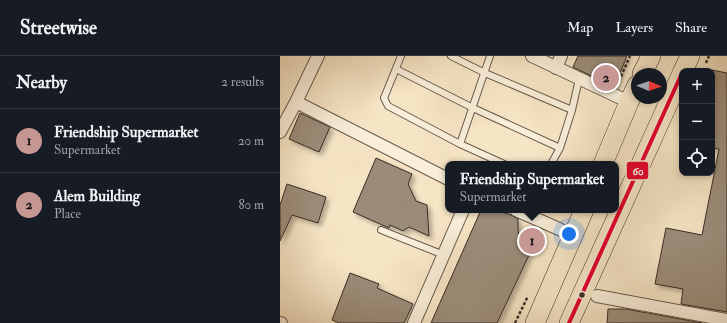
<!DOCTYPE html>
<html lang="en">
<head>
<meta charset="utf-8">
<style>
	body { margin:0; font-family:"IM FELL Double Pica",serif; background:#20242c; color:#f1f3f6 }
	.controls { position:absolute; right:12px; top:12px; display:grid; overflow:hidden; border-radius:8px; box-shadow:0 2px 6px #0003 }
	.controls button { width:36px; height:36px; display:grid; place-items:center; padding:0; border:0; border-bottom:1px solid #363941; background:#171b24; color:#f1f3f6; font:20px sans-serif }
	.compass { position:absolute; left:351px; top:12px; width:36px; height:36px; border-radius:50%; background:#171b24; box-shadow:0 2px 6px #0003; rotate:92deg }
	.you { position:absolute; left:289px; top:178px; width:14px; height:14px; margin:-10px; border:3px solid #fff; border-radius:50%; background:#1a73e8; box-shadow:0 0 0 6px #1a73e833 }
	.badge { display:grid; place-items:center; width:26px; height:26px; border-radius:50%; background:#c59692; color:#111; font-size:13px; font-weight:700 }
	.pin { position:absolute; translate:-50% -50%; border:2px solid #fff; box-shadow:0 1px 4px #0006 }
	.popup { position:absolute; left:165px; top:105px; width:174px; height:52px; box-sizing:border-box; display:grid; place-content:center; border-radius:8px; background:#171b24; filter:drop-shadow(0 1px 3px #0005); font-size:13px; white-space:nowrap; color:#9ea1a6 }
	.popup b { font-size:15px; color:#f1f3f6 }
	.popup::after { content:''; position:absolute; left:50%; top:100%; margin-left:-8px; border:8px solid transparent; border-top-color:#171b24 }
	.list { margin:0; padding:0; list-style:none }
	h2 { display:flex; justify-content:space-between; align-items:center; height:52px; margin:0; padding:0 16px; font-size:17px }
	h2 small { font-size:13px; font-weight:400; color:#9ea1a6 }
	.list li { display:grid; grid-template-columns:26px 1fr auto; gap:12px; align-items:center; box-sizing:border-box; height:64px; padding:0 16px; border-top:1px solid #363941 }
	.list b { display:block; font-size:15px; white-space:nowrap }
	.list p { margin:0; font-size:13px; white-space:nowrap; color:#9ea1a6 }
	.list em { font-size:13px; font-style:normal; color:#9ea1a6 }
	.icon { flex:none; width:22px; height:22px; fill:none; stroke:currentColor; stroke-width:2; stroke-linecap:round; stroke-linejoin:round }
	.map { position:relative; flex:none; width:447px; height:267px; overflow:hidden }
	header { display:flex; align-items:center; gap:24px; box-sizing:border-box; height:56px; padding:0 20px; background:#171b24; border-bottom:1px solid #363941 }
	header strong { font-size:19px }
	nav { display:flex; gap:22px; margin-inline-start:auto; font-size:14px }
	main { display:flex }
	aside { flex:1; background:#171b24 }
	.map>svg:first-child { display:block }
</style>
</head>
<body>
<header>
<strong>Streetwise</strong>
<nav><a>Map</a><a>Layers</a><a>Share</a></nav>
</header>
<main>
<aside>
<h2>Nearby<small>2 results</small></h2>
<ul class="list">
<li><span class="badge">1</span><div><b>Friendship Supermarket</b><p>Supermarket</p></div><em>20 m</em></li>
<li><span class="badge">2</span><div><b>Alem Building</b><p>Place</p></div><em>80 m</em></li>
</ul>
</aside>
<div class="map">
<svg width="447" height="267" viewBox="0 0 447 267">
	<defs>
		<filter id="shadow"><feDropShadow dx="3.5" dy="3.5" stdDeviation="2" flood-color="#0004"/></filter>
	</defs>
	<rect width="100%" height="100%" fill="#f6e5c5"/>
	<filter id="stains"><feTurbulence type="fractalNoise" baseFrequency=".005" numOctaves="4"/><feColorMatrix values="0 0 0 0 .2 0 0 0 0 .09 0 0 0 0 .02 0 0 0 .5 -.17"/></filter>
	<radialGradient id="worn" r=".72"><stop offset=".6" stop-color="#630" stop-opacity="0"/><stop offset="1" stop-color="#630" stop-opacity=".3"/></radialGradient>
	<path fill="#9b8c79" stroke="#392c27" filter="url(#shadow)" d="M 298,0 L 347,0 L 334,31 L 293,11 Z
		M 432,14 L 447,17 L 447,256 L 401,248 L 403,233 L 375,228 L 386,172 L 422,179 L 439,93 L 432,92 Z
		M 20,57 L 50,71 L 39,96 L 9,83 Z
		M 96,102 L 132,118 L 128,128 L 136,145 L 147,149 L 149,180 L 129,171 L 123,175 L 110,169 L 109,172 L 73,156 Z
		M 7,128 L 46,141 L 38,167 L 12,159 L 0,185 L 0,149 Z
		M 201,154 L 216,154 L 231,159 L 238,163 L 238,173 L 240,189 L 249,199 L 217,267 L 151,267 Z
		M 70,217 L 99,228 L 97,232 L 133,248 L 124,267 L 59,267 L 52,264 Z
		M 328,253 L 346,253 L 422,267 L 327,267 Z"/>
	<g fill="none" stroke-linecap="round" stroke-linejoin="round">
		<g stroke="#685a4e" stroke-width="8">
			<path id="service" d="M 121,0 L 104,42 L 108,50 L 180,88 L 224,108
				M 171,0 L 205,17 L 292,54
				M 116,13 L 193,52 L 280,92
				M 180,88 L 210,0
				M 271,108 L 280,92 L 292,54 L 299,23
				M 101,174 L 164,199"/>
		</g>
		<g stroke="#685a4e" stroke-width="14">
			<path id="minor" d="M 252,0 L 349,46
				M 276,12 L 281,0
				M 16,46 L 168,123
				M 0,76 L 16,46 L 38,0
				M 236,154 L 279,173 L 293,180
				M 317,240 L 447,264
				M 0,267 L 1,267
				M 134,267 L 183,154"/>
		</g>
		<g stroke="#392c27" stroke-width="20">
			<path id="primary" d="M 403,15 L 410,0
				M 362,18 L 371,0
				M 323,108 L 349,46 L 357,29
				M 255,267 L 304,154
				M 289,267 L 402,17"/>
		</g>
		<path stroke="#392c27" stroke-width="2.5" stroke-dasharray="3 2" stroke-linecap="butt" d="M 426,7 L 429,0
			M 339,25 L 350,0
			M 235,267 L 248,240"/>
		<use href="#service" stroke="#f9eed9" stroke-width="6"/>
		<use href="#minor" stroke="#f9eed9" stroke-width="12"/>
		<use href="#primary" stroke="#f6e5c5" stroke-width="19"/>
		<g stroke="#f9eed9" stroke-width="7">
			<path id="bus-1" d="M 289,267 L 402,17"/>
		</g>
		<use href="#bus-1" stroke="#e4002b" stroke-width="4"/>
	</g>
	<circle fill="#392c27" stroke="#f9eed9" stroke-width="1.5" cx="302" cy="239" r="3.5"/>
	<rect stroke="#f9eed9" stroke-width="1.5" x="346" y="105" width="23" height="19" rx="4" fill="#e4002b"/>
	<g font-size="11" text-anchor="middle" font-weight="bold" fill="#fff">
		<text x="358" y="119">60</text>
	</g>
	<rect width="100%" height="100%" filter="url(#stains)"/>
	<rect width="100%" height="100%" fill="url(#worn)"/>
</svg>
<div class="controls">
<button>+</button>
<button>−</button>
<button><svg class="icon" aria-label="locate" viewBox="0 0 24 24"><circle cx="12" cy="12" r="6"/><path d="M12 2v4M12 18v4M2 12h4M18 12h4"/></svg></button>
</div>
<svg class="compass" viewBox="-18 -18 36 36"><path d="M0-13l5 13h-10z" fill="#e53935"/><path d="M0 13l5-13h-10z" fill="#9ea1a6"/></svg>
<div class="you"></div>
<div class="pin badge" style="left:252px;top:185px">1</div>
<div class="popup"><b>Friendship Supermarket</b>Supermarket</div>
<div class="pin badge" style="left:326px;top:22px">2</div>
</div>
</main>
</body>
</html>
